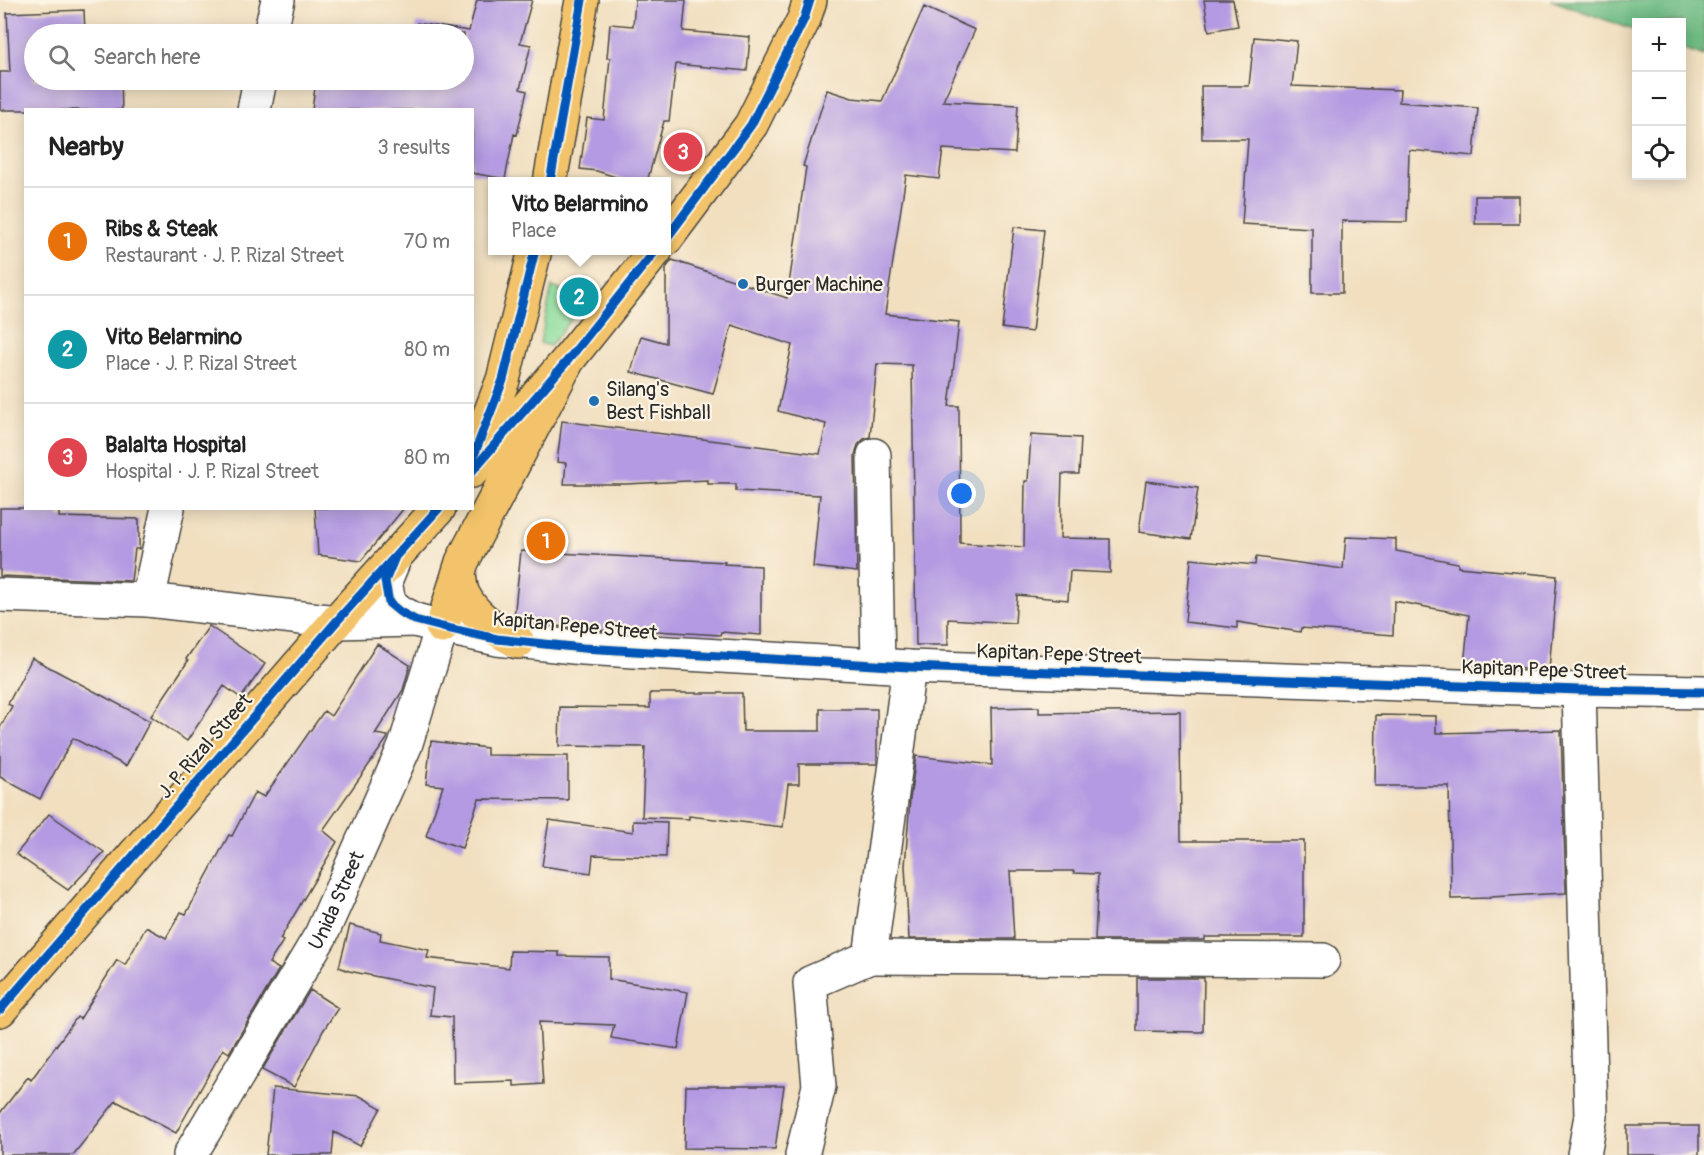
<!DOCTYPE html>
<html lang="en">
<head>
<meta charset="utf-8">
<style>
	body { margin:0; font-family:Pangolin,sans-serif; background:#f6f6f6; color:#222 }
	.controls { position:absolute; right:18px; top:18px; display:grid; overflow:hidden; border-radius:0px; box-shadow:0 3px 15px #0003 }
	.controls button { width:54px; height:54px; display:grid; place-items:center; padding:0; border:0; border-bottom:2px solid #e0e0e0; background:#fff; color:#222; font:30px sans-serif }
	.you { position:absolute; left:962px; top:494px; width:21px; height:21px; margin:-15px; border:4px solid #fff; border-radius:50%; background:#1a73e8; box-shadow:0 0 0 9px #1a73e833 }
	.badge { display:grid; place-items:center; width:39px; height:39px; border-radius:50%; background:#0f766e; color:#fff; font-size:20px; font-weight:700 }
	.pin { position:absolute; translate:-50% -50%; border:3px solid #fff; box-shadow:0 2px 6px #0006 }
	.popup { position:absolute; left:488px; top:177px; width:183px; height:78px; box-sizing:border-box; display:grid; place-content:center; border-radius:0px; background:#fff; filter:drop-shadow(0 2px 4px #0005); font-size:20px; white-space:nowrap; color:#767676 }
	.popup b { font-size:22px; color:#222 }
	.popup::after { content:''; position:absolute; left:50%; top:100%; margin-left:-12px; border:12px solid transparent; border-top-color:#fff }
	.list { margin:0; padding:0; list-style:none }
	h2 { display:flex; justify-content:space-between; align-items:center; height:78px; margin:0; padding:0 24px; font-size:26px }
	h2 small { font-size:20px; font-weight:400; color:#767676 }
	.list li { display:grid; grid-template-columns:39px 1fr auto; gap:18px; align-items:center; box-sizing:border-box; height:108px; padding:0 24px; border-top:2px solid #e0e0e0 }
	.list b { display:block; font-size:22px; white-space:nowrap }
	.list p { margin:0; font-size:20px; white-space:nowrap; color:#767676 }
	.list em { font-size:20px; font-style:normal; color:#767676 }
	.icon { flex:none; width:33px; height:33px; fill:none; stroke:currentColor; stroke-width:2; stroke-linecap:round; stroke-linejoin:round }
	.map { position:relative; flex:none; width:1704px; height:1155px; overflow:hidden }
	.search { position:absolute; background:#fff; box-shadow:0 3px 15px #0003; left:24px; top:24px; width:450px; height:66px; display:flex; align-items:center; gap:15px; box-sizing:border-box; padding:0 21px; border-radius:33px; color:#767676; font-size:22px }
	.panel { position:absolute; background:#fff; box-shadow:0 3px 15px #0003; left:24px; top:108px; width:450px; height:402px; border-radius:0px }
	.map>svg:first-child { display:block }
</style>
</head>
<body>
<div class="map">
<svg width="1704" height="1155" viewBox="0 0 1704 1155">
	<rect width="100%" height="100%" fill="#fcf5e5"/>
	<filter id="ink" filterUnits="userSpaceOnUse"><feTurbulence type="fractalNoise" baseFrequency=".0167" numOctaves="2"/><feDisplacementMap in="SourceGraphic" scale="12" xChannelSelector="R" yChannelSelector="G"/><feConvolveMatrix kernelMatrix="1 2 1 2 8 2 1 2 1" color-interpolation-filters="sRGB"/></filter>
	<filter id="wash" filterUnits="userSpaceOnUse"><feTurbulence type="fractalNoise" baseFrequency=".008" numOctaves="4" result="noise"/><feDisplacementMap in="SourceGraphic" scale="24" xChannelSelector="R" yChannelSelector="G"/><feGaussianBlur stdDeviation="1.35" result="paint"/><feColorMatrix in="noise" values="0 0 0 0 0 0 0 0 0 0 0 0 0 0 0 0 0 1.4 0 .05"/><feComposite in="paint" operator="in"/></filter>
	<g filter="url(#wash)">
		<rect width="100%" height="100%" fill="#f1dfc0"/>
		<path fill="#8adc9c" stroke="#5a8464" stroke-width="1.5" d="M 552,287 L 587,299 L 550,346 L 540,343 Z"/>
		<path fill="#6fbc84" stroke="#4d7458" stroke-width="1.5" d="M 1551,0 L 1704,0 L 1704,56 L 1682,48 L 1682,22 L 1636,22 L 1636,31 Z"/>
		<g id="blocks">
			<path fill="#b39ae2" d="M 477,0 L 532,0 L 520,43 L 531,45 L 520,89 L 527,91 L 517,135 L 514,134 L 505,179 L 472,173 L 472,110 L 312,110 L 316,80 L 464,80 L 464,34 L 415,34 L 417,23 L 469,31 Z
				M 635,0 L 686,0 L 683,31 L 750,37 L 747,71 L 676,64 L 669,121 L 664,121 L 647,182 L 631,182 L 597,171 L 580,169 L 587,118 L 604,120 L 610,58 L 607,58 L 610,24 L 633,26 Z
				M 1204,0 L 1233,0 L 1238,26 L 1209,31 Z
				M 924,7 L 975,30 L 943,101 L 1018,105 L 1015,153 L 943,149 L 939,179 L 906,175 L 885,314 L 959,322 L 949,406 L 959,406 L 960,543 L 1024,547 L 1025,481 L 1028,481 L 1031,435 L 1081,438 L 1079,474 L 1062,474 L 1060,538 L 1110,539 L 1110,573 L 1070,571 L 1068,600 L 1017,595 L 1015,623 L 948,619 L 948,645 L 916,645 L 912,365 L 877,364 L 870,437 L 864,439 L 858,445 L 855,455 L 857,572 L 813,567 L 820,495 L 736,491 L 736,484 L 708,484 L 708,480 L 626,484 L 564,484 L 566,463 L 557,462 L 562,421 L 820,454 L 826,424 L 778,411 L 792,345 L 732,325 L 713,394 L 631,372 L 641,336 L 666,343 L 666,268 L 672,260 L 787,298 L 806,167 L 803,166 L 827,90 L 852,98 L 882,101 Z
				M 84,10 L 85,34 L 34,34 L 34,80 L 121,80 L 122,110 L 0,110 L 0,72 L 10,72 L 7,13 Z
				M 1254,37 L 1297,41 L 1292,86 L 1400,90 L 1399,102 L 1478,108 L 1474,156 L 1409,150 L 1407,222 L 1342,221 L 1342,293 L 1312,293 L 1312,228 L 1242,224 L 1248,139 L 1202,139 L 1201,86 L 1249,86 Z
				M 1475,196 L 1519,196 L 1519,224 L 1475,224 Z
				M 1014,227 L 1044,230 L 1032,332 L 1002,328 Z
				M 1146,481 L 1198,488 L 1191,539 L 1139,532 Z
				M 0,508 L 59,508 L 59,517 L 139,519 L 139,549 L 135,549 L 131,581 L 0,576 Z
				M 315,508 L 404,508 L 361,561 L 318,555 Z
				M 1346,537 L 1396,539 L 1396,551 L 1458,563 L 1458,567 L 1557,576 L 1549,670 L 1464,666 L 1469,615 L 1394,601 L 1393,635 L 1301,628 L 1300,632 L 1237,622 L 1237,628 L 1185,622 L 1191,559 L 1255,565 L 1256,557 L 1343,569 Z
				M 521,551 L 725,562 L 724,564 L 761,566 L 761,635 L 721,632 L 720,635 L 609,628 L 609,631 L 522,623 L 514,618 Z
				M 209,626 L 265,664 L 241,698 L 224,686 L 187,741 L 151,716 L 188,661 L 186,659 Z
				M 377,644 L 410,665 L 403,690 L 375,734 L 388,736 L 387,739 L 323,830 L 337,842 L 280,939 L 283,941 L 269,963 L 279,969 L 229,1053 L 223,1049 L 176,1133 L 116,1101 L 73,1155 L 0,1155 L 0,1113 L 28,1077 L 31,1080 L 77,1017 L 80,1019 L 117,960 L 125,965 L 146,927 L 166,938 L 181,912 L 186,914 L 229,835 L 232,836 L 255,792 L 264,797 L 324,711 L 331,716 Z
				M 32,658 L 150,721 L 126,766 L 73,738 L 40,799 L 0,777 L 0,728 L 12,706 L 8,704 Z
				M 650,693 L 742,693 L 743,731 L 820,731 L 820,709 L 877,709 L 877,764 L 799,764 L 799,784 L 788,784 L 783,827 L 689,816 L 689,819 L 642,817 L 645,747 L 559,746 L 560,707 L 650,708 Z
				M 1039,707 L 1039,713 L 1180,711 L 1181,841 L 1304,841 L 1304,937 L 1205,937 L 1205,940 L 1095,940 L 1098,874 L 1074,873 L 1074,871 L 1010,871 L 1014,939 L 909,939 L 905,866 L 910,799 L 916,756 L 992,765 L 991,708 Z
				M 1376,715 L 1436,716 L 1436,733 L 1561,730 L 1566,893 L 1490,897 L 1490,898 L 1451,899 L 1449,786 L 1375,786 Z
				M 431,741 L 487,748 L 487,755 L 568,756 L 568,800 L 479,799 L 462,848 L 426,836 L 443,786 L 426,784 Z
				M 49,814 L 104,852 L 68,890 L 16,854 Z
				M 549,820 L 633,832 L 633,821 L 667,822 L 666,857 L 593,855 L 591,873 L 542,866 Z
				M 350,925 L 381,933 L 380,940 L 429,950 L 427,958 L 509,968 L 510,951 L 559,952 L 559,956 L 609,957 L 609,979 L 688,992 L 678,1049 L 611,1038 L 614,1025 L 539,1022 L 543,1084 L 514,1086 L 514,1081 L 453,1083 L 452,1017 L 430,1015 L 433,988 L 349,971 L 339,967 Z
				M 1137,978 L 1204,978 L 1203,1032 L 1137,1031 Z
				M 310,990 L 338,1008 L 323,1031 L 294,1087 L 262,1070 Z
				M 686,1086 L 784,1086 L 775,1149 L 684,1148 Z
				M 273,1088 L 360,1096 L 381,1108 L 360,1146 L 334,1132 L 332,1155 L 266,1155 Z
				M 1627,1126 L 1699,1126 L 1699,1155 L 1627,1155 Z"/>
		</g>
	</g>
	<g filter="url(#ink)">
		<use href="#blocks" fill-opacity="0" stroke="#494641" stroke-width="1.5"/>
		<g fill="none" stroke-linecap="round" stroke-linejoin="round">
			<g stroke="#494641" stroke-width="36">
				<g id="minor">
					<path d="M 270,34 L 278,0"/>
					<path d="M 254,110 L 260,80"/>
					<path d="M 874,455 L 878,665"/>
					<path d="M 395,557 L 385,581 L 389,603 L 400,612 L 415,620 L 442,627 L 497,639 L 583,648 L 909,667 L 1579,690 L 1704,692"/>
					<path d="M 0,595 L 148,600 L 336,622 L 415,620"/>
					<path d="M 148,600 L 168,508"/>
					<path d="M 1579,690 L 1591,1116 L 1584,1155"/>
					<path d="M 870,957 L 1323,960"/>
					<path id="s1" d="M 190,1155 L 321,935 L 405,746 L 442,627"/>
					<path d="M 802,1155 L 819,1086 L 810,983 L 870,957 L 909,667"/>
				</g>
			</g>
			<g stroke="#494641" stroke-width="36">
				<path id="major" d="M 550,182 L 582,0
					M 666,239 L 751,125 L 804,19 L 810,0
					M 473,458 L 503,380 L 535,250
					M 472,471 L 568,360 L 656,250
					M 459,572 C 460,580 460,589 464,596 C 476,619 497,630 518,642
					M 442,627 L 462,562 L 568,360
					M 0,1010 L 336,622 L 439,508"/>
			</g>
			<use href="#minor" stroke="#fff" stroke-width="33"/>
			<use href="#major" stroke="#f2c36a" stroke-width="33"/>
			<g stroke="#fcf5e5" stroke-width="13">
				<path id="cycleway" d="M 550,182 L 582,0
					M 666,239 L 751,125 L 804,19 L 810,0
					M 472,460 L 503,380 L 535,250
					M 472,471 L 568,360 L 656,250
					M 395,557 L 385,581 L 389,603 L 400,612 L 415,620 L 442,627 L 497,639 L 583,648 L 909,667 L 1579,690 L 1704,692
					M 0,1010 L 336,622 L 439,508"/>
			</g>
			<use href="#cycleway" stroke="#0057b8" stroke-width="9"/>
		</g>
	</g>
	<g fill="#1f6fb2" stroke="#fcf5e5" stroke-width="2">
		<circle cx="743" cy="284" r="6"/>
		<circle cx="594" cy="401" r="6"/>
	</g>
	<g text-anchor="middle" dominant-baseline="central" stroke-width="4.5" stroke-linejoin="round" paint-order="stroke">
		<g font-size="20" fill="#2b2b2b" stroke="#fcf5e5" text-anchor="start">
			<text x="755" y="284">Burger Machine</text>
			<text x="606" y="389">Silang's<tspan x="606" dy="23">Best Fishball</tspan></text>
		</g>
		<g font-size="20" fill="#2b2b2b" stroke="#fcf5e5">
			<text transform="translate(575 626) rotate(5)">Kapitan Pepe Street</text>
			<text transform="translate(1059 654) rotate(2)">Kapitan Pepe Street</text>
			<text transform="translate(1544 670) rotate(2)">Kapitan Pepe Street</text>
			<text transform="translate(205 746) rotate(-49)">J. P. Rizal Street</text>
			<text stroke="none"><textPath href="#s1" startOffset="294">Unida Street</textPath></text>
		</g>
	</g>
</svg>
<div class="controls">
<button>+</button>
<button>−</button>
<button><svg class="icon" aria-label="locate" viewBox="0 0 24 24"><circle cx="12" cy="12" r="6"/><path d="M12 2v4M12 18v4M2 12h4M18 12h4"/></svg></button>
</div>
<div class="you"></div>
<div class="pin badge" style="left:546px;top:541px;background:#e8710a">1</div>
<div class="pin badge" style="left:579px;top:297px;background:#0f9aa8">2</div>
<div class="popup"><b>Vito Belarmino</b>Place</div>
<div class="pin badge" style="left:683px;top:152px;background:#e0444e">3</div>
<div class="search"><svg class="icon" aria-label="search" viewBox="0 0 24 24"><circle cx="10" cy="10" r="6"/><path d="M15 15l6 6"/></svg>Search here</div>
<section class="panel">
<h2>Nearby<small>3 results</small></h2>
<ul class="list">
<li><span class="badge" style="background:#e8710a">1</span><div><b>Ribs &amp; Steak</b><p>Restaurant · J. P. Rizal Street</p></div><em>70 m</em></li>
<li><span class="badge" style="background:#0f9aa8">2</span><div><b>Vito Belarmino</b><p>Place · J. P. Rizal Street</p></div><em>80 m</em></li>
<li><span class="badge" style="background:#e0444e">3</span><div><b>Balalta Hospital</b><p>Hospital · J. P. Rizal Street</p></div><em>80 m</em></li>
</ul>
</section>
</div>
</body>
</html>
